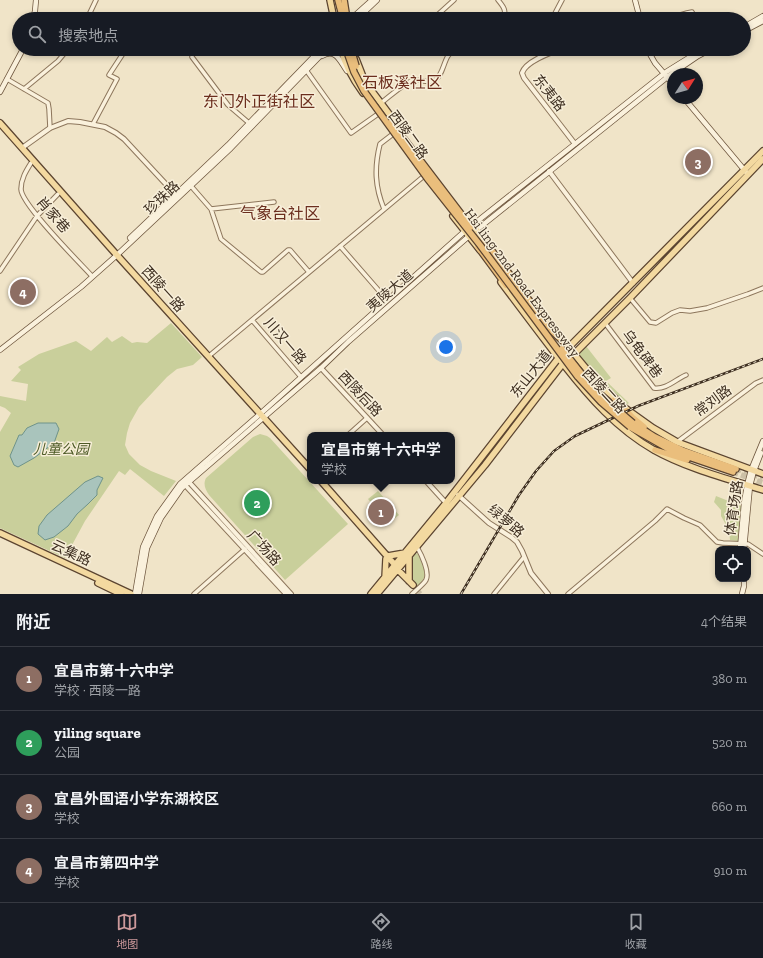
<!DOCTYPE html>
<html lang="zh">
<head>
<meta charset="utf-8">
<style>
	body { margin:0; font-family:"Zilla Slab","Noto Sans SC",serif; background:#242831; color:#f1f3f6 }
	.controls { position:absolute; right:12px; bottom:12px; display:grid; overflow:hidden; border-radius:8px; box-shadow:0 2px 6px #0003 }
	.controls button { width:36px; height:36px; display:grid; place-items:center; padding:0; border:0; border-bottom:1px solid #363941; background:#171b24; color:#f1f3f6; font:20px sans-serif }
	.compass { position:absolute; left:667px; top:68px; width:36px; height:36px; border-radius:50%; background:#171b24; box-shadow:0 2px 6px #0003; rotate:53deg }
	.you { position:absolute; left:446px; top:347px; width:14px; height:14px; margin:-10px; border:3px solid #fff; border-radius:50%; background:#1a73e8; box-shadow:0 0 0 6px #1a73e833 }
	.badge { display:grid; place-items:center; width:26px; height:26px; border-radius:50%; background:#cc999b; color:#fff; font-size:13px; font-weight:700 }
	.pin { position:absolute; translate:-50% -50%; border:2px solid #fff; box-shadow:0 1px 4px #0006 }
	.popup { position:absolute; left:307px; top:432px; width:148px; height:52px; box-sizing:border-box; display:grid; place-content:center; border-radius:8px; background:#171b24; filter:drop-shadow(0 1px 3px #0005); font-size:13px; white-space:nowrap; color:#9ea1a6 }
	.popup b { font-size:15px; color:#f1f3f6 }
	.popup::after { content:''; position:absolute; left:50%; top:100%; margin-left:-8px; border:8px solid transparent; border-top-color:#171b24 }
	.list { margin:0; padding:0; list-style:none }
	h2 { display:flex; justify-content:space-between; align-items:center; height:52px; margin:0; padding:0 16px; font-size:17px }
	h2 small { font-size:13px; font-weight:400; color:#9ea1a6 }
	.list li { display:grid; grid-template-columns:26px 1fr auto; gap:12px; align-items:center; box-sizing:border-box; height:64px; padding:0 16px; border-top:1px solid #363941 }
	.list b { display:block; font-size:15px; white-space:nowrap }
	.list p { margin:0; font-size:13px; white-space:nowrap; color:#9ea1a6 }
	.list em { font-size:13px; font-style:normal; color:#9ea1a6 }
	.icon { flex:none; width:22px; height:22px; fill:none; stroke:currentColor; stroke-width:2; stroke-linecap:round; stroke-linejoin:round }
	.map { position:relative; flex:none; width:763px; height:594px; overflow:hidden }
	.search { position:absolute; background:#171b24; box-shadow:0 2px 6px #0003; left:12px; right:12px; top:12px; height:44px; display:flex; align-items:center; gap:10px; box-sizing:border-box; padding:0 14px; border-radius:22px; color:#9ea1a6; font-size:15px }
	.sheet { height:308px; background:#171b24 }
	nav { display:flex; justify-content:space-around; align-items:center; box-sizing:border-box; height:56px; border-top:1px solid #363941; background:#171b24; font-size:11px; color:#9ea1a6 }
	nav a { display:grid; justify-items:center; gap:2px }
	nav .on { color:#cc999b }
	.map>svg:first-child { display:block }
</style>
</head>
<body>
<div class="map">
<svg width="763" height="594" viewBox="0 0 763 594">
	<rect width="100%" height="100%" fill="#f0e4c8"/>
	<path fill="#c9cf9b" d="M 171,323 L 202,357 L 193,365 L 177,369 L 167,377 L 139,407 L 130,423 L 127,433 L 125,445 L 129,454 L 140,465 L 151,471 L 176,481 L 164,496 L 130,469 L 125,475 L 119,471 L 85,521 L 65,558 L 0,528 L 0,432 L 11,413 L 5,408 L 0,406 L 0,396 L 26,401 L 28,384 L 11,381 L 21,370 L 18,367 L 39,354 L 76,341 L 91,351 L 107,337 L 112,342 L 122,336 L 132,343 L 137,342 L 147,343 Z
		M 586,346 L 611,378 L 606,381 L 629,403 L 626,405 L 603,383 L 578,354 Z
		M 260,434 L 267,436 L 270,438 L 348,524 L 285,580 L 209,495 C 205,489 203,484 206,478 L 253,437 Z
		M 378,491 L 399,515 L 389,523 L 368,499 Z
		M 716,496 L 741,506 L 738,541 L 730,540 L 729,530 L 721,516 L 721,510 L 714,502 Z
		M 415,553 L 418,554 L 419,556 C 425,570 429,576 417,587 C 409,580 412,567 412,557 Z"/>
	<path fill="#a9c4bc" stroke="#6f938a" d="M 38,423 L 56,423 L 59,429 L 54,443 L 34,458 L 18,467 L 14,465 L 10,456 L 19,435 L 22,435 L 27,428 Z
		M 98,476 L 103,478 L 97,490 L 97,495 L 88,504 L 77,514 L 68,526 L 54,537 L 45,540 L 38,534 L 39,526 L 47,515 L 85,482 Z"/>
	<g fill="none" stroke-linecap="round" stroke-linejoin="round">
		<path stroke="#ccc0a6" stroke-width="5.5" stroke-dasharray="5.5 3" stroke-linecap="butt" d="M 413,585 L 420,594"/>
		<path stroke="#ccc0a6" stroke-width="5.5" stroke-dasharray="5.5 3" stroke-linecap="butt" d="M 736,469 L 763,478
			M 733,472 L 763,483"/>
		<g stroke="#8d765c" stroke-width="5.5">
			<path id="minor" d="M 498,0 C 503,6 508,12 502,19
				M 87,19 L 96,0
				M 151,19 L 154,16
				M 433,19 L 454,0
				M 552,19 L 562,0
				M 667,19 L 687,13 L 692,12 L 696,19
				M 192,57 L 228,105 L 249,123
				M 306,70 L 351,133 L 378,114
				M 7,79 L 48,103 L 49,109 L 50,128
				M 24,89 L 58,61 L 68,49
				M 381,103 C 388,98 405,82 414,80 C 421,79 428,84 435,80 C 445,74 443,54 455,50 C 460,48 465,51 470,51 C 473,51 476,50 479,49
				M 93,124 L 117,79 L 109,75 L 126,49
				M 31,163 C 26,171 21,179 21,189 C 21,204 78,261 91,275
				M 191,186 L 211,209 L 221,239 L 261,272 L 263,272 L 288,250 L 290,250 L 309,272
				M 211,209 L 274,202
				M 384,209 C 375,187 374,168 380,144 L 393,134
				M 340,246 L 387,300
				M 0,271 L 37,216 L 58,194
				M 630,298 L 650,322 L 656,323 L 672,313 L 680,310 L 690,311 L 707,308 L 748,294 L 763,288
				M 252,320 L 301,377
				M 605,323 L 654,388 C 666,390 676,379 686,375
				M 209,356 L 424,176
				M 348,435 L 367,418
				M 677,442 L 756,383 L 763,380
				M 194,594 L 245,549
				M 412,594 C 415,591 424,584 426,580 C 430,572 421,554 417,547
				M 494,594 L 524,557
				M 568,594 L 655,521 L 667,509 L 684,518 L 700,525 L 717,542 L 723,543 L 748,544 L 763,554"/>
		</g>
		<g stroke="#8d765c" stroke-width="6">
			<path id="tertiary" d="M 561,49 C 550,53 526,61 522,73 L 524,78 L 575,144
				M 22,148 L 50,128 L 68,121 L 80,122 L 105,127 L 116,133 L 124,139 L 176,195
				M 549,171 L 633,283
				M 321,368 L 383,435
				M 426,481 L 446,503
				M 189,482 L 291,594
				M 185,485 L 286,594
				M 458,495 L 489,523 L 511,537 L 517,542 L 522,551 L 531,573 L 548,594"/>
		</g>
		<g stroke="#6f573f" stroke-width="6">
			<path id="secondary" d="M 635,0 L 640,19
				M 33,19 L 35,11 L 36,0
				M 351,19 L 372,0
				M 357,19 L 377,0
				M 744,27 L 763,16
				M 744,31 L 763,21
				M 647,49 L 655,63 L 673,84
				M 322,56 C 336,48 340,61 347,71
				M 0,92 L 23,49
				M 684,98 L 746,172
				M 130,238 L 228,145 L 321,49
				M 0,350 L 81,287 L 117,255 L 231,148 L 327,49
				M 740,549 L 744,503 L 747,485 L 751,470 L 763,441
				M 744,549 L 750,486 L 754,471 L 761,453
				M 135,594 L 143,547 L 157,516 L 180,484 L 260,414 L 465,231 L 666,72 L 703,49
				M 139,594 L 147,548 L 161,518 L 182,488 L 321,368 L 348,342 L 469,236 L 670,75 L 698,56 L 711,49
				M 742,594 L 744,586 L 744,579"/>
		</g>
		<g stroke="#5b4430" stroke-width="8">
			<path id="primary" d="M 330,0 L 334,19
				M 341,49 C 345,66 353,79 363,93
				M 356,59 L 363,77 L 371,90 L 398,126
				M 0,123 L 115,253 L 310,469
				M 453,216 L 480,250
				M 469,221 L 490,247
				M 501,282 C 522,310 543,338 564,365 C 590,398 617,429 654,450 C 686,468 728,479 763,490
				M 547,320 L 574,354 L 599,384 L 619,402
				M 566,350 L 763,151
				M 571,357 L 630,298 L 763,159
				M 625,408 L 653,428 L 677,442 L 763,474
				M 321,481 L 395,565 L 398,570 L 413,585
				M 0,533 L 131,594
				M 388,556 L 405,553
				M 385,578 L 386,559
				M 409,581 L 409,556
				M 98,583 L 121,594
				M 371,594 L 446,503 L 560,356
				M 377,594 L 485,465 L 564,362"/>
		</g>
		<g stroke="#5b4430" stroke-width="8">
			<path id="trunk" d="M 338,0 L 343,19
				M 344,0 L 347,19
				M 483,243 L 492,251 L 553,332 L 564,342
				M 478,247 L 506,285
				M 615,399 L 633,418 L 644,427
				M 633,423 L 655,437 L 682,450 L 736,469
				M 630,427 L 667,448 L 683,455 L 733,472
				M 655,450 L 687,460"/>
		</g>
		<use href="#minor" stroke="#faf1dc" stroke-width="3.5"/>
		<use href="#tertiary" stroke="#faf1dc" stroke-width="4"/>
		<use href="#secondary" stroke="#faf1dc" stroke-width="4.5"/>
		<use href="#primary" stroke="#f3d9a0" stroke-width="5.5"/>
		<use href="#trunk" stroke="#eabe7c" stroke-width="5.5"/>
		<g stroke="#3d2e20" stroke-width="2.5">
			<path id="rail" d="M 461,594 L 519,495 L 536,471 L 554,451 L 575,436 L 638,406 L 763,359"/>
		</g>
		<use href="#rail" stroke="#f7eed8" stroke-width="1" stroke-dasharray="3" stroke-linecap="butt"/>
		<g stroke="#5b4430" stroke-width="8" stroke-linecap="butt">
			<path id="trunk-bridge" d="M 346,49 L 354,72 L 364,91 L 427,178 L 480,245 L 578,377 L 601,402 L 630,427
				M 351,49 L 356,66
				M 391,122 L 471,227
				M 562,349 L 584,377 L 599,394 L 633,423"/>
		</g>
		<use href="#trunk-bridge" stroke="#eabe7c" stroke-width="5.5"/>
	</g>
	<g text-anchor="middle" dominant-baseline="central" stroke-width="3" stroke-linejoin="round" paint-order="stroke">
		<g font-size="14" fill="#3d2e20" stroke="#f7eed8">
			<text transform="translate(549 93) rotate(52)">东夷路</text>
			<text transform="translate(408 135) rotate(54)">西陵二路</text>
			<text transform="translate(162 198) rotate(-43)">珍珠路</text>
			<text transform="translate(53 215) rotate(49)">肖家巷</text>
			<text transform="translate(522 283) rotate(53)">Hsi ling 2nd Road Expressway</text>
			<text transform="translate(163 289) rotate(48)">西陵一路</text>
			<text transform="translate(390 291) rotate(-41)">夷陵大道</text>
			<text transform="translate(285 341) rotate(49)">川汉一路</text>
			<text transform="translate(642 354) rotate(53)">乌龟碑巷</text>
			<text transform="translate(531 374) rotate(-51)">东山大道</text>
			<text transform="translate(604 391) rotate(47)">西陵二路</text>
			<text transform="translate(360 394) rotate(47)">西陵后路</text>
			<text transform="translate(713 401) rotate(-36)">常刘路</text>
			<text transform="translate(734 508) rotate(-82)">体育场路</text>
			<text transform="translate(506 521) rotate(40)">绿萝路</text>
			<text transform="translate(264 548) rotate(48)">广场路</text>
			<text transform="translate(71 553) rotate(25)">云集路</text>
		</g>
		<g font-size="14" font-style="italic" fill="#4d5a26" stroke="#f7eed8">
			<text x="61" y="449">儿童公园</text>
		</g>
		<g font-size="16" fill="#6b2e1e" stroke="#f7eed8">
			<text x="402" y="82">石板溪社区</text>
			<text x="259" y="101">东门外正街社区</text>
			<text x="280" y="213">气象台社区</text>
		</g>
	</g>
</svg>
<div class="controls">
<button><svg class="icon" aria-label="locate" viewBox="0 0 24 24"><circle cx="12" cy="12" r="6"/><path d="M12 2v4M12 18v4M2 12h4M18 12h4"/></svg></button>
</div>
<svg class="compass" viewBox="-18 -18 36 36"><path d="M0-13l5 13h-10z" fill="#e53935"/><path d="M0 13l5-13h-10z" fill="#9ea1a6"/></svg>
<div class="you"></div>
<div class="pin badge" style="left:381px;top:512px;background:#8d6e63">1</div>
<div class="popup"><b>宜昌市第十六中学</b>学校</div>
<div class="pin badge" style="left:257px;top:503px;background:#2e9e5b">2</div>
<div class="pin badge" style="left:698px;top:162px;background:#8d6e63">3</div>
<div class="pin badge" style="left:23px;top:292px;background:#8d6e63">4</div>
<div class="search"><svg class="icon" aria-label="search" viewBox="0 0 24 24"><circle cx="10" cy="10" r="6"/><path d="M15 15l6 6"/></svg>搜索地点</div>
</div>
<section class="sheet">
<h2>附近<small>4个结果</small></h2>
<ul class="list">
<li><span class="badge" style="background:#8d6e63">1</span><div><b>宜昌市第十六中学</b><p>学校 · 西陵一路</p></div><em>380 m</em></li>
<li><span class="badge" style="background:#2e9e5b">2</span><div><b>yiling square</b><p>公园</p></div><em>520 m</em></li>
<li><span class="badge" style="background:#8d6e63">3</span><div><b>宜昌外国语小学东湖校区</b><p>学校</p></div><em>660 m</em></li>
<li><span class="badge" style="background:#8d6e63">4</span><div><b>宜昌市第四中学</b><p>学校</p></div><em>910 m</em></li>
</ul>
</section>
<nav>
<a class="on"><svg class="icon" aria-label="map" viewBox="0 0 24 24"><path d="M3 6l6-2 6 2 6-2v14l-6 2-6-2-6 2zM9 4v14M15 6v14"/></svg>地图</a>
<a><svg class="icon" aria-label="directions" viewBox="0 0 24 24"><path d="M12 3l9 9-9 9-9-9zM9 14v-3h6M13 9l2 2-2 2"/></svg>路线</a>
<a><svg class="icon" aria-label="saved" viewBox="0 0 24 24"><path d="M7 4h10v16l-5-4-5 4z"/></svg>收藏</a>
</nav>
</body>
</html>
